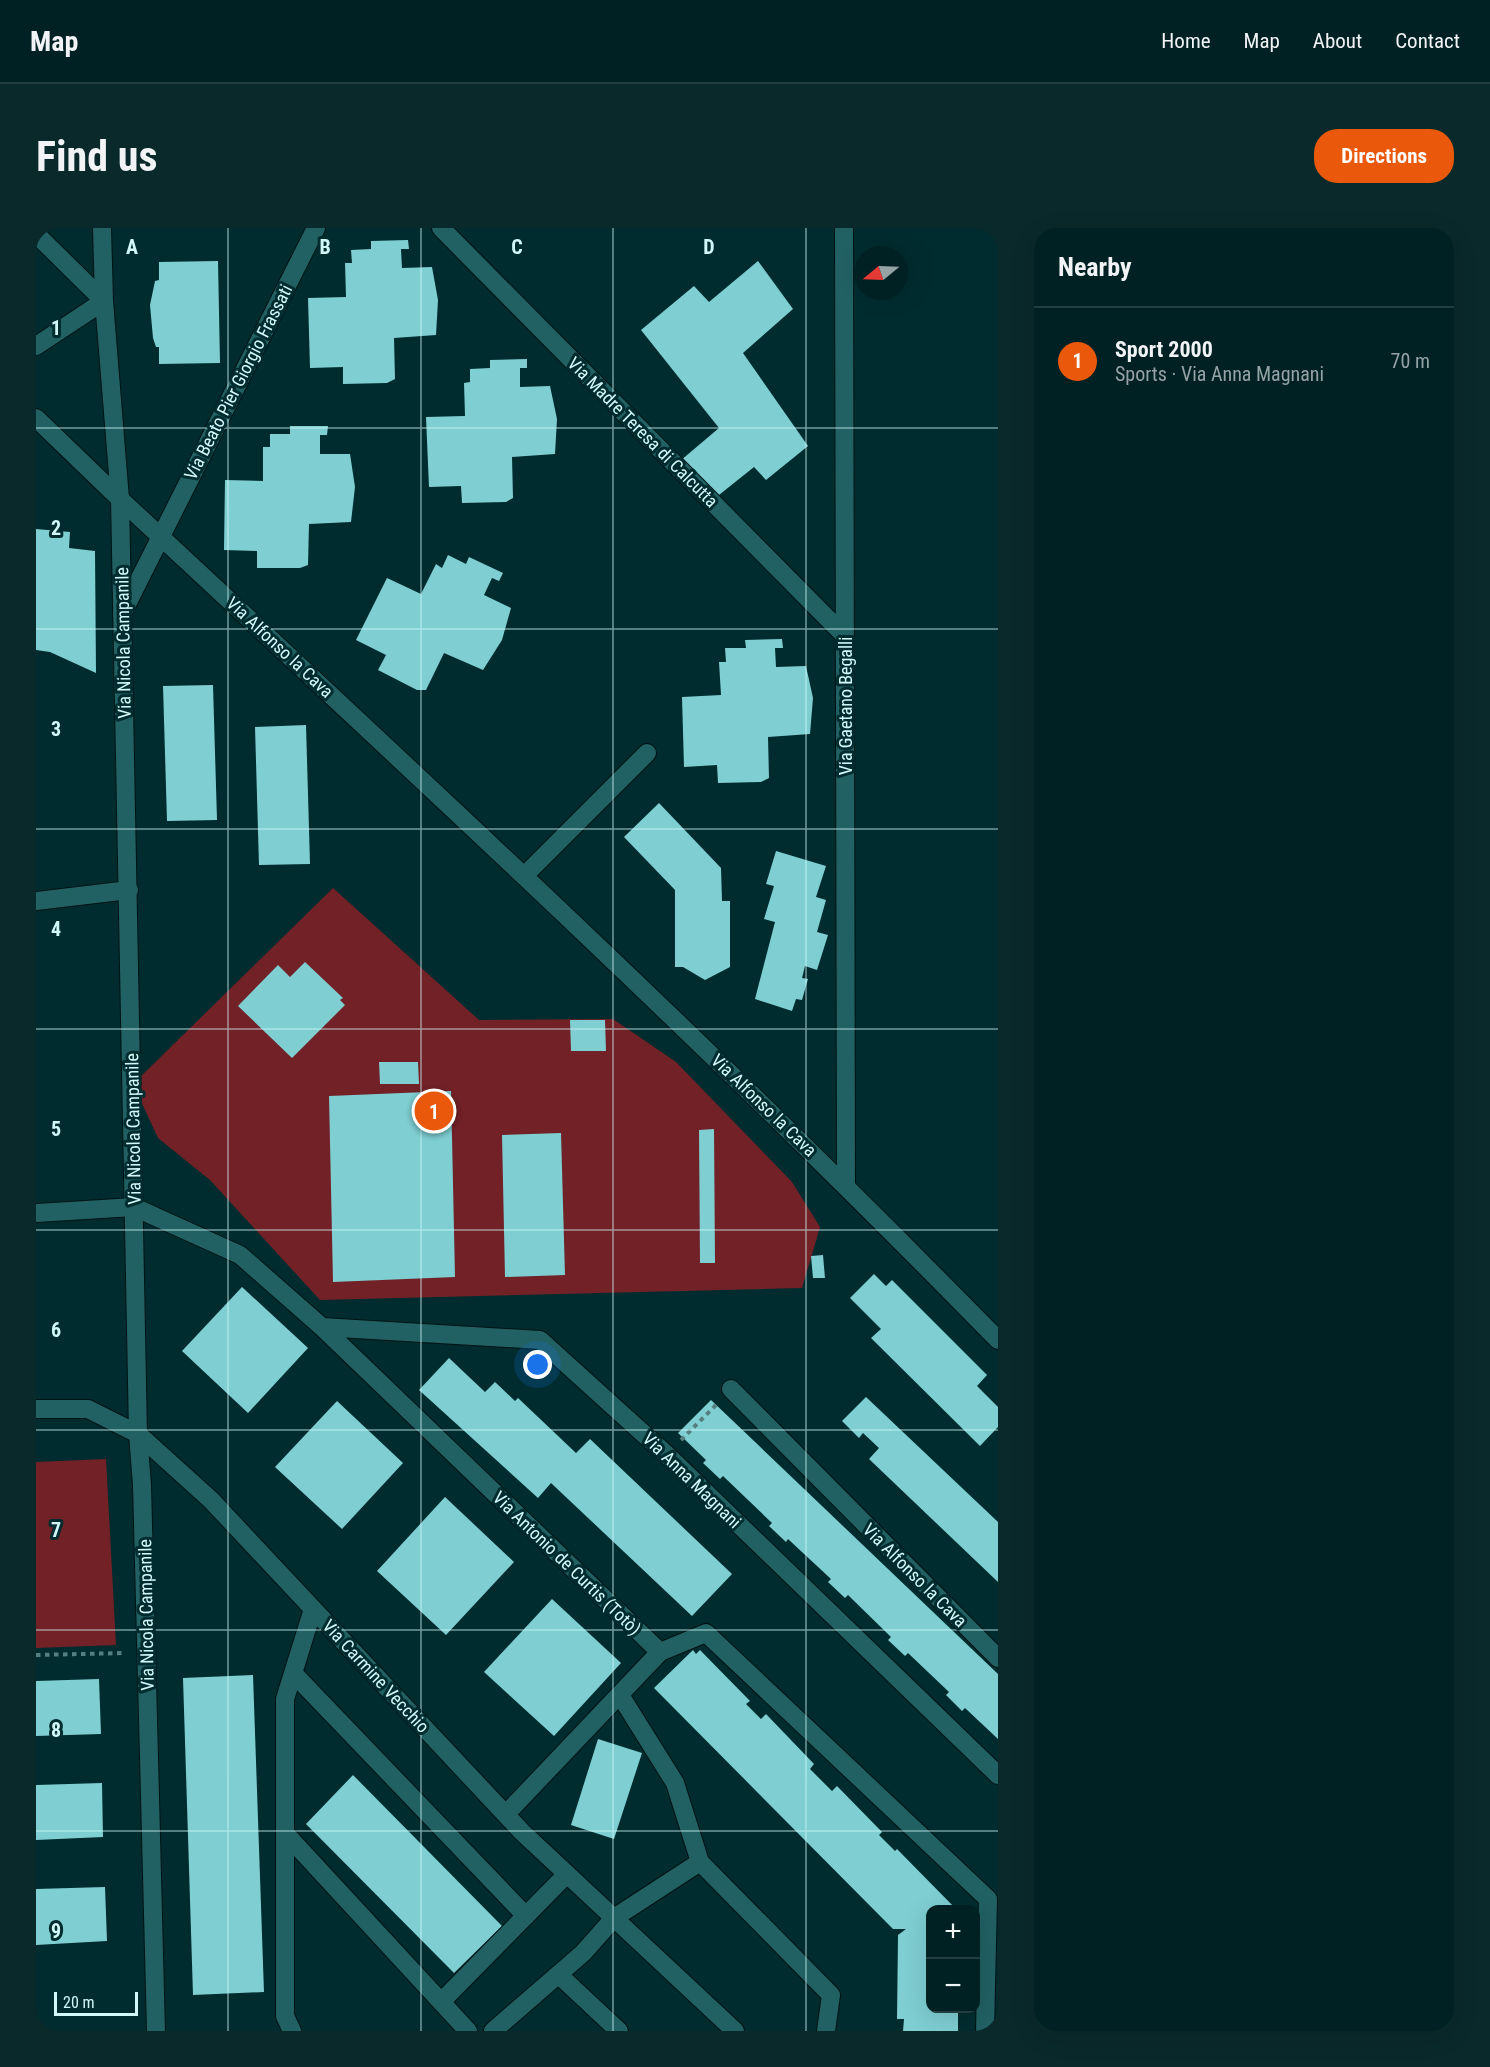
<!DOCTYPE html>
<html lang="en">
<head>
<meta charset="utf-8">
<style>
	body { margin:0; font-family:"Roboto Condensed",sans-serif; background:#0a292b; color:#f1f3f6 }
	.controls { position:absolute; right:18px; bottom:18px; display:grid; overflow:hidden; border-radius:12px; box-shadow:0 6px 24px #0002 }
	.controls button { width:54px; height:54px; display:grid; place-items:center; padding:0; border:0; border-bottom:2px solid #223e41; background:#002123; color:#f1f3f6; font:30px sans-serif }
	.compass { position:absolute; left:818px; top:18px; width:54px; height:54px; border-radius:50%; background:#002123; box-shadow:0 6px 24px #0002; rotate:251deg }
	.scale { position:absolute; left:18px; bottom:15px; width:84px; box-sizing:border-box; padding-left:6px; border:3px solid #d2f8fa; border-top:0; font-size:16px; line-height:21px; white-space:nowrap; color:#d2f8fa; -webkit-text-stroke:4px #002c2f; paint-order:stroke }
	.you { position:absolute; left:502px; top:1137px; width:21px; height:21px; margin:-15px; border:4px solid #fff; border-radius:50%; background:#1a73e8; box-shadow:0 0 0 9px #1a73e833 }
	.badge { display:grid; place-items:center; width:39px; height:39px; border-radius:50%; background:#ea580c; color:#fff; font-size:20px; font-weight:700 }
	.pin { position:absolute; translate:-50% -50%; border:3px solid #fff; box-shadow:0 2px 6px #0006 }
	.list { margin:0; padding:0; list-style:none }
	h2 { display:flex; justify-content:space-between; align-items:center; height:78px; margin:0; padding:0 24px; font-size:26px }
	h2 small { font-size:20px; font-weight:400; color:#95a3a6 }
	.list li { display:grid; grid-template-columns:39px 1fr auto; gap:18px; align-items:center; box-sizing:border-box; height:108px; padding:0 24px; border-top:2px solid #223e41 }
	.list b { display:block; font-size:22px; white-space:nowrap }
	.list p { margin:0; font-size:20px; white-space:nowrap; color:#95a3a6 }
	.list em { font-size:20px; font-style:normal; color:#95a3a6 }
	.map { position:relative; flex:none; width:962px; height:1803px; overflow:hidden; border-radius:24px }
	header { display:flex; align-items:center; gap:36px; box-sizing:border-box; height:84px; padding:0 30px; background:#002123; border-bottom:2px solid #223e41 }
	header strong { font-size:28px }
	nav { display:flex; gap:33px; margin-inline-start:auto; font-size:21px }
	.intro { display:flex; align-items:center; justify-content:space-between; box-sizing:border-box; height:144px; padding:0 36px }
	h1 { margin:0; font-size:42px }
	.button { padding:15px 27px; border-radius:24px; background:#ea580c; color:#fff; font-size:21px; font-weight:700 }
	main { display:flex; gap:36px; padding:0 36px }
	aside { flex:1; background:#002123; border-radius:24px; box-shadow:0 6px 24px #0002 }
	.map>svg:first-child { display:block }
</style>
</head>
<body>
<header>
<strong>Map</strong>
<nav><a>Home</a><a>Map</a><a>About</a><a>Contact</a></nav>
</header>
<div class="intro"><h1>Find us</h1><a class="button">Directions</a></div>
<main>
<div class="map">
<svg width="962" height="1803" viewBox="0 0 962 1803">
	<rect width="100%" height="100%" fill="#002c2f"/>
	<path fill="#722127" d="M 297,660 L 443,792 L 577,791 L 640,834 L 756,954 L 784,999 L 766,1060 L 284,1072 L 174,952 L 122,910 L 97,856 Z
		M 70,1231 L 80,1417 L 0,1420 L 0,1234 Z"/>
	<path fill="#7eced2" d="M 372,12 L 373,21 L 365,21 L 366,40 L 396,39 L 402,72 L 400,107 L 358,110 L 359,151 L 351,155 L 307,156 L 307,139 L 274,140 L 272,70 L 310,69 L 309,35 L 316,35 L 315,22 L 335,21 L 335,13 Z
		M 182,33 L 184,135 L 123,136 L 123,119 L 120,119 L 117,110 L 114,77 L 119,53 L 123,52 L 123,34 Z
		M 722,33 L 757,81 L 707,125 L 772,218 L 730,252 L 718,239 L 678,271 L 644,233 L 683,200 L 605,102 L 658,58 L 673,74 Z
		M 491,131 L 491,140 L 484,140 L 484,159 L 514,158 L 521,191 L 519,226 L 476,229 L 477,270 L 470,274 L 426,275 L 425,258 L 393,259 L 390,189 L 429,188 L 428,155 L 434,154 L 434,141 L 454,140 L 454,132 Z
		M 254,198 L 292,198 L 291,207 L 284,207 L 284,226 L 314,226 L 319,259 L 315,294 L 273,296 L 272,337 L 264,340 L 221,340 L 221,323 L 188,322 L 189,252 L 227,253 L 227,219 L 234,219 L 234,206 L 254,206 Z
		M 0,301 L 34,304 L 33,320 L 59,323 L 60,445 L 14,424 L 0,422 Z
		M 412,327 L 430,336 L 433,329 L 467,345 L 463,353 L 456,350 L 448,367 L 475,380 L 466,412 L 447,442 L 408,425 L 390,462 L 381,462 L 342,442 L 350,427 L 320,412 L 351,350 L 385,366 L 400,336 L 406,340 Z
		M 746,411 L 747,420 L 739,420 L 740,439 L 770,438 L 777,470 L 774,506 L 732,509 L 733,550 L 725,554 L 682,555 L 681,537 L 648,539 L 646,469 L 685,467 L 683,434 L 690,434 L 689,420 L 710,420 L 709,412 Z
		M 177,457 L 181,592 L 131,593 L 127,458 Z
		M 270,497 L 274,636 L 223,637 L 219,499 Z
		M 623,575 L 685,640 L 686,673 L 694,673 L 694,739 L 669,752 L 647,739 L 639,739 L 639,662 L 588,609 Z
		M 740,623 L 790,638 L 780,669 L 790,672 L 781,704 L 792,707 L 781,742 L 769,738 L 766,750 L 772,751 L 766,772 L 760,771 L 756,783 L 719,771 L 739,694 L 728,691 L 738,658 L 730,656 Z
		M 269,734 L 307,770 L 304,772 L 309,777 L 256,830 L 202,778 L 242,737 L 254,749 Z
		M 534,792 L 569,792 L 570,823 L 535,823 Z
		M 343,834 L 382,834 L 383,856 L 344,856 Z
		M 415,863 L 419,1049 L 297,1054 L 293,868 Z
		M 678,901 L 679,1035 L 664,1035 L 663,902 Z
		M 525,905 L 529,1047 L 469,1049 L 466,907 Z
		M 787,1027 L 789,1050 L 777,1050 L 775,1028 Z
		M 838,1046 L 850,1058 L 856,1052 L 951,1147 L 941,1158 L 962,1179 L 962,1199 L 944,1218 L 835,1110 L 845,1101 L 814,1070 Z
		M 206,1059 L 272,1120 L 212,1185 L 146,1123 Z
		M 413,1130 L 449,1164 L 459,1154 L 479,1173 L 482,1170 L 540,1225 L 554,1211 L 696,1346 L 656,1388 L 515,1255 L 502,1270 L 383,1162 Z
		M 830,1169 L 962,1294 L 962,1354 L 833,1231 L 843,1220 L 827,1205 L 823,1210 L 806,1193 Z
		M 675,1172 L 962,1446 L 962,1511 L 929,1480 L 926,1483 L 910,1467 L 913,1464 L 872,1425 L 869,1428 L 852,1412 L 855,1409 L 812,1367 L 809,1370 L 792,1354 L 795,1351 L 752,1311 L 750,1314 L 733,1298 L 736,1295 L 687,1248 L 684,1251 L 667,1235 L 670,1232 L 642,1205 Z
		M 301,1173 L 367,1235 L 306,1301 L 239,1239 Z
		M 409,1269 L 478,1334 L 410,1407 L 341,1343 Z
		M 516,1371 L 585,1435 L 518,1508 L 448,1444 Z
		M 657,1422 L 660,1426 L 664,1422 L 714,1473 L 710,1476 L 725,1491 L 730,1486 L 778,1536 L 774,1541 L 796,1563 L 801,1558 L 846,1604 L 843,1607 L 859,1623 L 861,1621 L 921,1682 L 894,1682 L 894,1780 L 922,1780 L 922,1803 L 867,1803 L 868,1791 L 861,1791 L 862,1707 L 870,1701 L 857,1701 L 618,1460 Z
		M 217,1447 L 228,1764 L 157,1767 L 147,1450 Z
		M 63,1451 L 65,1506 L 0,1508 L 0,1453 Z
		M 562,1511 L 606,1525 L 578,1611 L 535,1597 Z
		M 317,1547 L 466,1698 L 418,1745 L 270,1596 Z
		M 66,1555 L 67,1609 L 0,1612 L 0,1557 Z
		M 69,1659 L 71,1713 L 0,1717 L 0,1661 Z"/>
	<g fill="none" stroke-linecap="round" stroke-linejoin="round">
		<g stroke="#001314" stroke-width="20">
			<path id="street" d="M 405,0 L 809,408
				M 808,0 L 810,957
				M 0,6 L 68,73 L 0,118
				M 84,271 C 381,547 679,822 962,1112
				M 86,386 L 280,0
				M 489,647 L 611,525
				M 0,673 L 93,662
				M 0,985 L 98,979 L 204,1027 L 286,1099 L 624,1424 L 670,1405 L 952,1671
				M 286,1099 L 504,1112 L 631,1227 L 962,1547
				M 695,1161 L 962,1430
				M 257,1445 L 490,1688
				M 584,1467 L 639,1555 L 664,1634
				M 470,1586 L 624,1424
				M 249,1605 L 432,1803
				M 523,1747 L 583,1803
				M 405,1774 L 531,1646
				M 256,1803 L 249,1788 L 249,1471 L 277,1381
				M 457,1803 L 547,1725 L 578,1690 L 664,1634 L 795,1767 L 790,1803
				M 949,1803 L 952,1671"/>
		</g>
		<g stroke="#001314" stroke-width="20">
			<path id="secondary" d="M 66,0 L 68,73 L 84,271 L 102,1206 L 106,1257 L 120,1803
				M 0,190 L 84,271
				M 0,1181 L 52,1181 L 102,1206 L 175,1272 L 486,1604 L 699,1803"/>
		</g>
		<path stroke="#567f82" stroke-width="4" stroke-dasharray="4.5 4.5" stroke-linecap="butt" d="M 645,1212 L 680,1177
			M 0,1427 L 89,1425"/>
		<use href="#street" stroke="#216063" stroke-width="18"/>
		<use href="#secondary" stroke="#216063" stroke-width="18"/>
	</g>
	<path fill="none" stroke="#d2f8fa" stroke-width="1.5" stroke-opacity="0.55" d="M 192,0 L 192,1803M 385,0 L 385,1803M 577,0 L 577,1803M 770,0 L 770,1803M 0,200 L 962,200M 0,401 L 962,401M 0,601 L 962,601M 0,801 L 962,801M 0,1002 L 962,1002M 0,1202 L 962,1202M 0,1402 L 962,1402M 0,1603 L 962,1603"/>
	<g text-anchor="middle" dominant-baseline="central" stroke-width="6" stroke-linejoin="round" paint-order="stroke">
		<g font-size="18" fill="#d2f8fa" stroke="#002c2f">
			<text transform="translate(202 154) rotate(-63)">Via Beato Pier Giorgio Frassati</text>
			<text transform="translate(607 204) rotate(45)">Via Madre Teresa di Calcutta</text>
			<text transform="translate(87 415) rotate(-91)">Via Nicola Campanile</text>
			<text transform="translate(244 419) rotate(43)">Via Alfonso la Cava</text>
			<text transform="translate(809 478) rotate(-90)">Via Gaetano Begalli</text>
			<text transform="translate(728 877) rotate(44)">Via Alfonso la Cava</text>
			<text transform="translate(97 901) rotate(-91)">Via Nicola Campanile</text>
			<text transform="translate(656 1252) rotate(44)">Via Anna Magnani</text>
			<text transform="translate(531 1335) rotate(44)">Via Antonio de Curtis (Totò)</text>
			<text transform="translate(879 1347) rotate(45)">Via Alfonso la Cava</text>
			<text transform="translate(110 1387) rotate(-91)">Via Nicola Campanile</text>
			<text transform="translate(340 1448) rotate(47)">Via Carmine Vecchio</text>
		</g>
	</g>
	<g font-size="20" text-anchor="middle" font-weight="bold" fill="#d2f8fa" stroke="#002c2f" stroke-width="6" stroke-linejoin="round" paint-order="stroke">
		<text x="96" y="26">A</text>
		<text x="289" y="26">B</text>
		<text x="481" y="26">C</text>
		<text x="673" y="26">D</text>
		<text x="20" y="107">1</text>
		<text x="20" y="307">2</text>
		<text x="20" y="508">3</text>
		<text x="20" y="708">4</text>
		<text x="20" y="908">5</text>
		<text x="20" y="1109">6</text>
		<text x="20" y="1309">7</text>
		<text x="20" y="1509">8</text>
		<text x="20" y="1710">9</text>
	</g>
</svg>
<div class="controls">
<button>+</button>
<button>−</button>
</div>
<svg class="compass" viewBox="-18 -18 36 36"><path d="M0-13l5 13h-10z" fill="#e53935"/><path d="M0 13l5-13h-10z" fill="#95a3a6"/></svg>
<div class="scale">20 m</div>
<div class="you"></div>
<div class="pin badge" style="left:398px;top:883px">1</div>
</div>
<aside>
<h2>Nearby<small></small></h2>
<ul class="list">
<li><span class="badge">1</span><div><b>Sport 2000</b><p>Sports · Via Anna Magnani</p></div><em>70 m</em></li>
</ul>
</aside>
</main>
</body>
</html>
